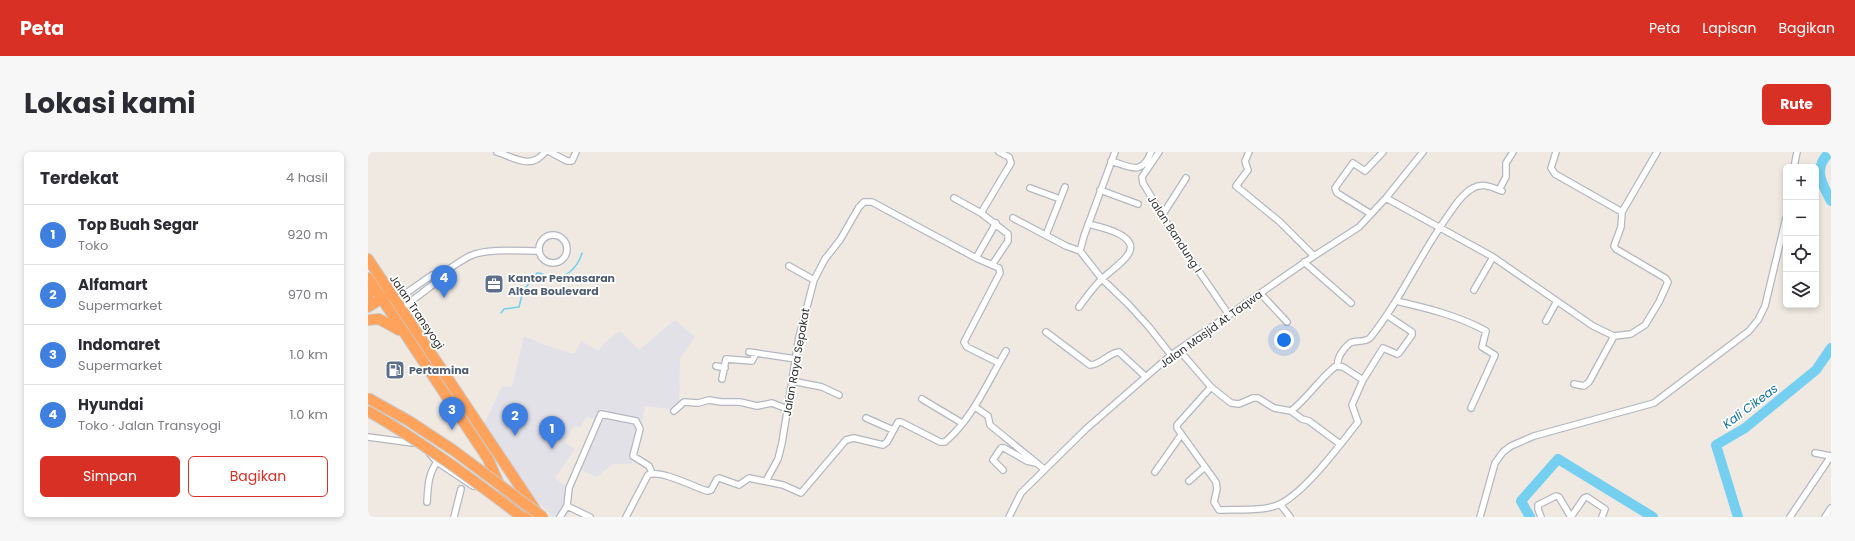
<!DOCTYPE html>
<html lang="id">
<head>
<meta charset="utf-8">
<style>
	body { margin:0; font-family:Poppins,sans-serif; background:#f7f7f7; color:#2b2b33 }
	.controls { position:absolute; right:12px; top:12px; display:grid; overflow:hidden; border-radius:6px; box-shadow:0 2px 6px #0003 }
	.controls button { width:36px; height:36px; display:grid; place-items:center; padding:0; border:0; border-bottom:1px solid #e1e1e2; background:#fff; color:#2b2b33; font:20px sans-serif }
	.you { position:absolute; left:916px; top:188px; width:14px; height:14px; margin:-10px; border:3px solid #fff; border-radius:50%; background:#1a73e8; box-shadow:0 0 0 6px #1a73e833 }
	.badge { display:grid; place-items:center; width:26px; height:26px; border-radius:50%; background:#d93025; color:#fff; font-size:13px; font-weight:700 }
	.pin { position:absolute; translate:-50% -33px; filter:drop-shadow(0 1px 2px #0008) }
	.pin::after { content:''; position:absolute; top:21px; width:14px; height:12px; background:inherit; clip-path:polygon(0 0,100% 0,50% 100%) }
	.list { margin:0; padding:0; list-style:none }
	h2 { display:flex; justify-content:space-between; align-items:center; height:52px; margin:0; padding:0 16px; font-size:17px }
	h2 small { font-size:13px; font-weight:400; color:#7c7c81 }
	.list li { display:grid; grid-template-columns:26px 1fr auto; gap:12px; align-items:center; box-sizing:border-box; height:60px; padding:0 16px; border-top:1px solid #e1e1e2 }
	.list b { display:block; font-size:15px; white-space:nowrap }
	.list p { margin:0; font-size:13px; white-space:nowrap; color:#7c7c81 }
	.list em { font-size:13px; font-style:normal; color:#7c7c81 }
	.actions { display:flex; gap:8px; padding:12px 16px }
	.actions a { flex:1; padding:9px 0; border:1px solid #d93025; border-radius:6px; text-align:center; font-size:14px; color:#d93025 }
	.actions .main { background:#d93025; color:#fff }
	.icon { flex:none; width:22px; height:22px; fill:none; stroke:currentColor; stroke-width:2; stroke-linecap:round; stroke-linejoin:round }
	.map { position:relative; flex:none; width:1463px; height:365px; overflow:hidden; border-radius:6px }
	header { display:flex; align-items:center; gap:24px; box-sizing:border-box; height:56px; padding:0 20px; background:#d93025; color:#fff }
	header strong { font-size:19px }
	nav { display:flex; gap:22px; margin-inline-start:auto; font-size:14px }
	.intro { display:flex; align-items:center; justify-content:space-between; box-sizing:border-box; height:96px; padding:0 24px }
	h1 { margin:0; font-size:28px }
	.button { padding:10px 18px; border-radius:6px; background:#d93025; color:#fff; font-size:14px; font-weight:700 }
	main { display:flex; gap:24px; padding:0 24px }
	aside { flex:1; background:#fff; border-radius:6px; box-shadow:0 2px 6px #0003 }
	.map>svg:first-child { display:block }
</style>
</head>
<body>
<header>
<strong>Peta</strong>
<nav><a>Peta</a><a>Lapisan</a><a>Bagikan</a></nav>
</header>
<div class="intro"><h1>Lokasi kami</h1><a class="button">Rute</a></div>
<main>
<aside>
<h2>Terdekat<small>4 hasil</small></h2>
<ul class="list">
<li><span class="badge" style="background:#3f7fe0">1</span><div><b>Top Buah Segar</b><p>Toko</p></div><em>920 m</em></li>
<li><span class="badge" style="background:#3f7fe0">2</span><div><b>Alfamart</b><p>Supermarket</p></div><em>970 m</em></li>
<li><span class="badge" style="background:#3f7fe0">3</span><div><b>Indomaret</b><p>Supermarket</p></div><em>1.0 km</em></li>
<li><span class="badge" style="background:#3f7fe0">4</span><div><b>Hyundai</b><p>Toko · Jalan Transyogi</p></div><em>1.0 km</em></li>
</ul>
<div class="actions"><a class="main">Simpan</a><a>Bagikan</a></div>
</aside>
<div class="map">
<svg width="1463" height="365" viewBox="0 0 1463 365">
	<rect width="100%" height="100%" fill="#efe9e1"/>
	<path fill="#e3e1e8" d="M 307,168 L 327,185 L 312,206 L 311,258 L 277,254 L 268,304 L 263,312 L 245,312 L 228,325 L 208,315 L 230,267 L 218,265 L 213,275 L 206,274 L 197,291 L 207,297 L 187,326 L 202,337 L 195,365 L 185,365 L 163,343 L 116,273 L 134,234 L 144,235 L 156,184 L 177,193 L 206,202 L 213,189 L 230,199 L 242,186 L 252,179 L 271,198 Z"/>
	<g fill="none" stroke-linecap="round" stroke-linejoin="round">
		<path stroke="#75cff0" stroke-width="1.5" d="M 133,161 L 136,157 L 151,155 L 155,139 L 169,121 C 174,121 176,123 181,125 C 197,129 210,115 214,101"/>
		<path stroke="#75cff0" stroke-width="10" d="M 1462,0 C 1444,16 1454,32 1463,49
			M 1162,365 L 1153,349 L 1190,307 L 1285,365
			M 1370,365 L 1348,293 L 1377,276 L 1448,218 L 1463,196"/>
		<g stroke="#b4b7c1" stroke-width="8">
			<path id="street" d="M 129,0 C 147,6 163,18 177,0
				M 182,0 L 199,9 L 204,9 L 208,0
				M 747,0 L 716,84 L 712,99 L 734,127 L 760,152 L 781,175 L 803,203
				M 791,0 L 774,25 L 775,31 L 808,86 L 861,163
				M 881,0 L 877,9 L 880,18 L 868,34 L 912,70 L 946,104
				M 1188,0 L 1183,16 L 1187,22 L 1254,60
				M 743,9 C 763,15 774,24 783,0
				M 1426,15 L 1429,0
				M 662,36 L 692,47
				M 732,38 L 770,52
				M 1131,38 L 1138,25 L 1138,11 L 1145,0
				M 586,46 L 613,61 L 640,82 L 640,89 L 624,113
				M 1018,46 L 1125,105 L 1225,174 L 1246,184 L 1263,182 L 1277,173 L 1291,150 L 1300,130 L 1297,126 L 1248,97 L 1246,94 L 1253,75 L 1254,60 L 1289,0
				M 613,61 L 643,11 L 641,5 L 631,0
				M 795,62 L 818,26
				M 1003,62 L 969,41 L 967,36 L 985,11 L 997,19 L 1015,0
				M 645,66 L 698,94 L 712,99
				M 678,83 L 697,35
				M171 97a14 14 0 1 1 28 0a14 14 0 1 1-28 0Z
				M 608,106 L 628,71
				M 936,110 L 983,151
				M 421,114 L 446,128
				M 1106,138 L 1125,105
				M 892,141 L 919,170
				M 27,149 L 64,123 C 78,122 89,110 102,104 C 119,96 152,99 171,99
				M 1028,149 C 1059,156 1091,164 1118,179 L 1114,195 L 1127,203 L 1103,256
				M 711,155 C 718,146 725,135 734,127 C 742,119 752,113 759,104 C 775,84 733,75 720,72
				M 33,157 L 67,131 L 71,123
				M 1178,169 L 1189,149
				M 678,180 L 722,213 C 733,213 740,201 751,200 L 778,225
				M 811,198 L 843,235 L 809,273 L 809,276 L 848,330 L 849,337 L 846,350 L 851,358 C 870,357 895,360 912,352 C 937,340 972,293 990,270 L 984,253 L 995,228 L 1015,196 L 1029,202 L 1031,201 L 1044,183 L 1044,180 L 1020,164
				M 381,200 L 428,207
				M 348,214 L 357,216
				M 970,214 C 968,206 976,196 982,191 C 988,188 996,191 1002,186 C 1032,149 1051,104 1079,65 C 1086,55 1094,42 1105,36 C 1115,30 1125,36 1134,39
				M 354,227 L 358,207 L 384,209 L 388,201
				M 424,229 L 454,235 L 471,243
				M 1206,232 L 1216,234 L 1221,230 L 1246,184
				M 843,235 L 863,251 L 871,252 L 885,246 L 890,246 L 906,256 L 923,259 L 934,267 L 941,269 L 972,292
				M 554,247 L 594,271
				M 607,255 L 620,264 L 622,273 L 676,317
				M 306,259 L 316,250 L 330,251 L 341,248 L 353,250 L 372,250 L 389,254 L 404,251 L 419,257
				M 923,259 C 940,246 951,227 968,214 L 975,215 L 995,228
				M 498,266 L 525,278
				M 0,285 L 45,291
				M 1447,301 L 1463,304
				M 62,302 L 69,310 L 105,334
				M 635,318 L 625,308 L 633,296 L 636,296 L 659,309 L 668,311
				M 787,320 L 813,283
				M 398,329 L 410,307 L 414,291 L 431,185 L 446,128 L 457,107 L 472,88 L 491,55 L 496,50 L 504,50 L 608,106 L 631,116 L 632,121 L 596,190 L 599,195 L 631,211
				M 821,329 L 837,315
				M 59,350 C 60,335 60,322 69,310
				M 912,352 L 922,365
				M 199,354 L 201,336 L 233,262 L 268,269 L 272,277 L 265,304 L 281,314 L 284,321
				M 199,354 L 222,365
				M 86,365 L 93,337
				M 192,365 L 199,354
				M 258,365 L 280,323 C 292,317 326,335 339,339 L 343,338 L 349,327 L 351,326 L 371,333 L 381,326 L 415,333 L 433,341 L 478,288 L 486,286 L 515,293 L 519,290 L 530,270 L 533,270 L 572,290 L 577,290 C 605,266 619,231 638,199
				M 641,365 L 653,341 L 718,277 L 803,203 L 946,104 L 991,75 L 1018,46 L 1055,0
				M 1112,365 L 1127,311 L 1135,300 L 1143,294 L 1166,284 L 1286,251 L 1381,179 L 1390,168 L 1397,154 L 1418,66
				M 1173,365 L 1170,357 L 1170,353 L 1188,344 L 1191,345 L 1203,365
				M 1203,365 L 1216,346 L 1219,345 L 1237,357 L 1234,365
				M 1422,365 L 1463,304
				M 1457,365 L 1463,356"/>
		</g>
		<g stroke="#c9c9c9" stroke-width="12">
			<path id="highway" d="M 0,107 L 167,357
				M 0,126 L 120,307 L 131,332 L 162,365
				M 0,133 L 0,148
				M 0,155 L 19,143
				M 0,168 L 11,167 L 31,178"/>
		</g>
		<use href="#street" stroke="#fff" stroke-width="5.5"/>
		<use href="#highway" stroke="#ffa35c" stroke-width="10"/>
		<g stroke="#c9c9c9" stroke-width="12" stroke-linecap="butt">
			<path id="highway-bridge" d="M 0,246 L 41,269 L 85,298 L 175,365
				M 0,259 C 54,290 104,327 154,365"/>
		</g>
		<use href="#highway-bridge" stroke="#ffa35c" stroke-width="10"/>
	</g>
	<defs>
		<g id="office-square" transform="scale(1)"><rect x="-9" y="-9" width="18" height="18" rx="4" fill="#5c6f8a" stroke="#fff"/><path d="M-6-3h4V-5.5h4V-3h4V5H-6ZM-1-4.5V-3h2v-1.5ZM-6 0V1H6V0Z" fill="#fff"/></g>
		<g id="fuel-square" transform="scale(1)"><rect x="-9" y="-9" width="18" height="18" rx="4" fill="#5c6f8a" stroke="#fff"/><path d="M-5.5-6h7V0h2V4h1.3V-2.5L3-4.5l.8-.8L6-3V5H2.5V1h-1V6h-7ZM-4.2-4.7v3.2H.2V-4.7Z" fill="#fff"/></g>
	</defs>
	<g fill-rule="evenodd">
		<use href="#office-square" x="126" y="132"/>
		<use href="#fuel-square" x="27" y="218"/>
	</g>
	<g text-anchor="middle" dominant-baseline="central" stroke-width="3.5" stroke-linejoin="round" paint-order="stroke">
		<g font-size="11" fill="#2e2e2e" stroke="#fff">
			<text transform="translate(807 82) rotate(57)">Jalan Bandung I</text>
			<text transform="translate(49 160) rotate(56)">Jalan Transyogi</text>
			<text transform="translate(843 177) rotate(-36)">Jalan Masjid At Taqwa</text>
			<text transform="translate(428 210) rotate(-80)">Jalan Raya Sepakat</text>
		</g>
		<g font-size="11" font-weight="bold" fill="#4e5e75" stroke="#fff" text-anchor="start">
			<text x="140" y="126">Kantor Pemasaran<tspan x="140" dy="13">Altea Boulevard</tspan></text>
			<text x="41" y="218">Pertamina</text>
		</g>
		<g font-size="12" font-style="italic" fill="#0d6fa3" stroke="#fff">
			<text transform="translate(1382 254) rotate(-37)">Kali Cikeas</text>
		</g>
	</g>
</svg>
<div class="controls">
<button>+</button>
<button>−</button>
<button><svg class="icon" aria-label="locate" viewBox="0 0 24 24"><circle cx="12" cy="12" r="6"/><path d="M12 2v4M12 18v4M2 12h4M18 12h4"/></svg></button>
<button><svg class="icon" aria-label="layers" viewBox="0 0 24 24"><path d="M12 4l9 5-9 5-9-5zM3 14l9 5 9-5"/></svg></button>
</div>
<div class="you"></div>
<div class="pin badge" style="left:184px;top:297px;background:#3f7fe0">1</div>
<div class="pin badge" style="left:147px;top:284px;background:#3f7fe0">2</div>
<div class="pin badge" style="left:84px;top:278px;background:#3f7fe0">3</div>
<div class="pin badge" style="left:76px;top:146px;background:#3f7fe0">4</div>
</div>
</main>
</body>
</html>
